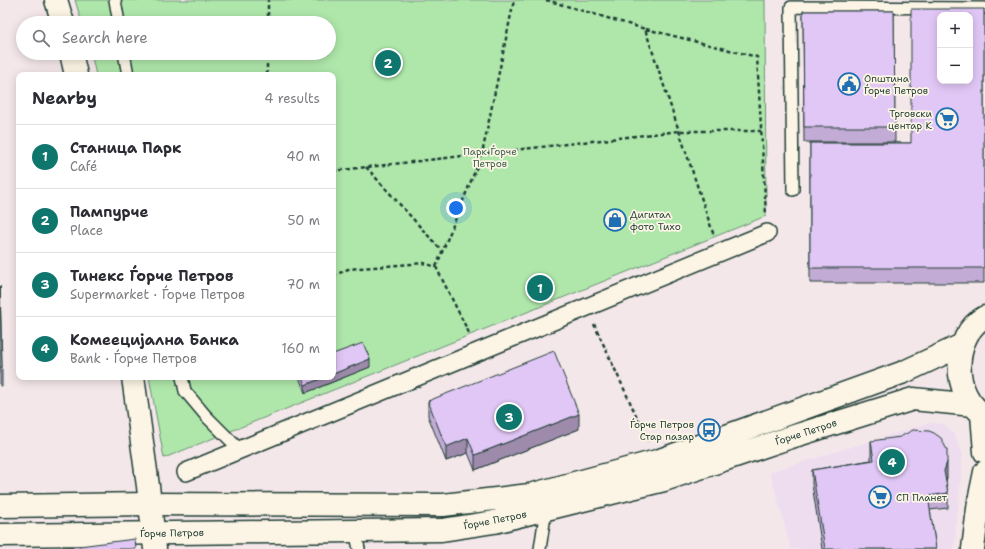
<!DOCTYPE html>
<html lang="en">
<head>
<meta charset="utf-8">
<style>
	body { margin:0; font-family:"Shantell Sans",sans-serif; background:#f2f2f3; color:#2b2b33 }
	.controls { position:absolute; right:12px; top:12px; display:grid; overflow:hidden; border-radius:8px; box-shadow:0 2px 10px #0003 }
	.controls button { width:36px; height:36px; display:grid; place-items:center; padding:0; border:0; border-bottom:1px solid #e1e1e2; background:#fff; color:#2b2b33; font:20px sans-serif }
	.you { position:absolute; left:456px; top:208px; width:14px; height:14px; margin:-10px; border:3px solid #fff; border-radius:50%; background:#1a73e8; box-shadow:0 0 0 6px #1a73e833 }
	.badge { display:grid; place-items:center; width:26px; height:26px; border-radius:50%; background:#0f766e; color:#fff; font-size:13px; font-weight:700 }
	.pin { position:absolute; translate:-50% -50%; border:2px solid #fff; box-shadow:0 1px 4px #0006 }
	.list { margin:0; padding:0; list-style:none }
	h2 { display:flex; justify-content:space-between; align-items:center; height:52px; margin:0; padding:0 16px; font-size:17px }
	h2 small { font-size:13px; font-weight:400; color:#7c7c81 }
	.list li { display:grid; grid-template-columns:26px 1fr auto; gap:12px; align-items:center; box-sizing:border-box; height:64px; padding:0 16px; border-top:1px solid #e1e1e2 }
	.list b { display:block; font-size:15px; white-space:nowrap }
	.list p { margin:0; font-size:13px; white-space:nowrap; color:#7c7c81 }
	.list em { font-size:13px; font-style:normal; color:#7c7c81 }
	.icon { flex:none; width:22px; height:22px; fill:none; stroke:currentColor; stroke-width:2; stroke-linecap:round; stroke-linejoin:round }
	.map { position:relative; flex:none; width:985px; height:549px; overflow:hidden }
	.search { position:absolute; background:#fff; box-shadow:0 2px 10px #0003; left:16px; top:16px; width:320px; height:44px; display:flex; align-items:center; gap:10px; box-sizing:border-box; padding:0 14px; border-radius:22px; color:#7c7c81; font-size:15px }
	.panel { position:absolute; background:#fff; box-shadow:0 2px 10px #0003; left:16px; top:72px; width:320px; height:308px; border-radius:8px }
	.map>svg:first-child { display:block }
</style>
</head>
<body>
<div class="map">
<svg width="985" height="549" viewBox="0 0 985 549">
	<rect width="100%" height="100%" fill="#f4e7ea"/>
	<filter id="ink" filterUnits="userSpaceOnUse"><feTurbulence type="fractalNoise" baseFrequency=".025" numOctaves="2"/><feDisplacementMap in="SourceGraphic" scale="8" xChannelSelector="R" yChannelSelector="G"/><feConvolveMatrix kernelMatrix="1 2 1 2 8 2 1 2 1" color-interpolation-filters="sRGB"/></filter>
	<g filter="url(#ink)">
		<path fill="#ede" d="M 929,423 L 944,424 L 954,434 L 963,455 L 954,549 L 791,549 L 770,472 Z"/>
		<path fill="#afe7ab" stroke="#679270" d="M 75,0 L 765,0 L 766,216 L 164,458 L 149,377 L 333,377 L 333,75 L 96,75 L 91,53 L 329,53 L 329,23 L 82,23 Z"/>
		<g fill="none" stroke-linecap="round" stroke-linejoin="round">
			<g stroke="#1f3d34" stroke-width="14">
				<path id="service" d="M 115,0 L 119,23
					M 124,53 L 128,75
					M 793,190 L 791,7 L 985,8
					M 182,377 L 185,391 L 206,416 L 240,450
					M 355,530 L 359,549
					M 540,549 L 546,509"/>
			</g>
			<g stroke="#1f3d34" stroke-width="20">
				<path id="pedestrian" d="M 186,472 L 767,233"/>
			</g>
			<g stroke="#1f3d34" stroke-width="25">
				<path id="minor" d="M 56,0 L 63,23
					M 71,53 L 76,75
					M 133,377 L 148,486 L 155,549
					M 982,414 L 985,452
					M 973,549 L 979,501 L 985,472"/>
			</g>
			<g stroke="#1f3d34" stroke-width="25">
				<path id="tertiary" d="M 985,317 C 951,335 951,397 985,415
					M 0,506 L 150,504 L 443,505 L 530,495 L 657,461 L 904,372 L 962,345
					M 0,535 L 442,530 L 494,522 L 664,480 L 788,438 L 913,399 L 973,405"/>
			</g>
			<path stroke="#1f3d34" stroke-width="2.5" stroke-dasharray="4 3" stroke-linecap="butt" d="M 546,0 L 645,29 L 714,236
				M 268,23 L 268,0
				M 646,29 L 757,57 L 766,215
				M 267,75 L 267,53
				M 366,167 L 442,251
				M 333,171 L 679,131 L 761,131
				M 436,267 L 482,154 L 514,0
				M 333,276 L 348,269 L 424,263 L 436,267 L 470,335
				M 594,324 L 648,441"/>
			<use href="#service" stroke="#fcf5e5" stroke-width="11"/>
			<use href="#pedestrian" stroke="#fcf5e5" stroke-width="17"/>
			<use href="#minor" stroke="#fcf5e5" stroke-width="22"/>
			<use href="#tertiary" stroke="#fcf5e5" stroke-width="22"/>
		</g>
		<path fill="#c2abd4" stroke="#1f3d34" d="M 984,9 L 984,283 L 810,283 L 810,143 L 911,143 Z
			M 803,11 L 894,11 L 895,142 L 804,142 Z
			M 0,286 L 2,367 L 2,386 L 0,386 Z
			M 370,367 L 305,393 L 299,377 L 333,377 Z
			M 428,401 L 579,429 L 475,470 L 468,453 L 446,461 L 428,416 Z
			M 871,441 L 947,477 L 946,482 L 948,493 L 948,508 L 930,510 L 936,549 L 822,549 L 812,484 L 812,470 L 871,460 Z"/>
		<path fill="#9e8bac" stroke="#1f3d34" d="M 370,359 L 370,367 L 305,393 L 305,385 L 325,377 L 333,377 L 333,374 Z
			M 579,414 L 579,429 L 475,470 L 475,455 Z
			M 468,438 L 468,453 L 446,461 L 446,447 Z
			M 947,462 L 947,477 L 944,486 L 944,471 Z"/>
		<path fill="#e1c7f6" stroke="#1f3d34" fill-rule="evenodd" d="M 911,9 L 984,9 L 984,268 L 810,268 L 810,143 L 911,143 ZM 940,15 L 970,15 L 970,81 L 940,81 Z
			M 803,11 L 894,11 L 895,127 L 804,127 Z
			M 0,286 L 2,367 L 0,367 Z
			M 363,343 L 370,359 L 333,374 L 333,354 Z
			M 554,351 L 579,414 L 475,455 L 468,438 L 446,447 L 428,401 Z
			M 302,377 L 325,377 L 305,385 Z
			M 913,430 L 929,431 L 934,433 L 941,438 L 947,450 L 947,462 L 944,471 L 948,493 L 928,496 L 936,549 L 825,549 L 812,470 L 874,460 L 871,441 L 900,437 Z
			M 135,539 L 136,549 L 55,549 Z"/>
	</g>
	<defs>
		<g id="civic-ring" transform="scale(1.15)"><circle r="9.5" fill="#fcf5e5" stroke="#1f6fb2" stroke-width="1.5"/><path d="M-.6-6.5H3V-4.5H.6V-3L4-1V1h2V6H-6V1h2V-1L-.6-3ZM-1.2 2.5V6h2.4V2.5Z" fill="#1f6fb2"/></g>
		<g id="supermarket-ring" transform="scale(1.15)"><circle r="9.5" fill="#fcf5e5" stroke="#1f6fb2" stroke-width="1.5"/><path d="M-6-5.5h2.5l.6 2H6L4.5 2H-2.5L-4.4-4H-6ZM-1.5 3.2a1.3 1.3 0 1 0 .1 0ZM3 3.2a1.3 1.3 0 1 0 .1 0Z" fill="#1f6fb2"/></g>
		<g id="shop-ring" transform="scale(1.15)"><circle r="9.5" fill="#fcf5e5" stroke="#1f6fb2" stroke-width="1.5"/><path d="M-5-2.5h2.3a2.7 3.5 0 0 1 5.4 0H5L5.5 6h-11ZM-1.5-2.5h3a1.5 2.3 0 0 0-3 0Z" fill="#1f6fb2"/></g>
		<g id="bus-ring" transform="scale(1.15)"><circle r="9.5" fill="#fcf5e5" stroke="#1f6fb2" stroke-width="1.5"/><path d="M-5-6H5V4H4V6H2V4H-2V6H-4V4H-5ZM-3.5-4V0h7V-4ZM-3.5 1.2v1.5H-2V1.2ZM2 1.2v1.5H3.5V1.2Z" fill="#1f6fb2"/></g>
	</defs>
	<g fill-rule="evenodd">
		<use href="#civic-ring" x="849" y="84"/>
		<use href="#supermarket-ring" x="947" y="119"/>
		<use href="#shop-ring" x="615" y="220"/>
		<use href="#bus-ring" x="709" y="430"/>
		<use href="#supermarket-ring" x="880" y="497"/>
	</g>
	<g text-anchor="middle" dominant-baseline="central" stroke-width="3.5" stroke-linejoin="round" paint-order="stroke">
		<g font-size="10" fill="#1f3d34" stroke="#fcf5e5" text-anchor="start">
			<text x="864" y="78">Општина<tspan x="864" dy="12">Ѓорче Петров</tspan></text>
			<text x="932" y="113" text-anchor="end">Трговски<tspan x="932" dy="12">центар К</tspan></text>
			<text x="630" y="214">Дигитал<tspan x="630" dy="12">фото Тихо</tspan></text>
			<text x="694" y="424" text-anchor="end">Ѓорче Петров<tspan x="694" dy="12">Стар пазар</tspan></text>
			<text x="896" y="497">СП Планет</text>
		</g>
		<g font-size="10" fill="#3c5f4c" stroke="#fcf5e5">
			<text x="490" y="151">Парк Ѓорче<tspan x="490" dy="12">Петров</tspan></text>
		</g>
		<g font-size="10" fill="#1f3d34" stroke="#fcf5e5">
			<text transform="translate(806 432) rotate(-18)">Ѓорче Петров</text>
			<text transform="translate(495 520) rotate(-11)">Ѓорче Петров</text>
			<text transform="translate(172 533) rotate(-1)">Ѓорче Петров</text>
		</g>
	</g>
</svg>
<div class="controls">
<button>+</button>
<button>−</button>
</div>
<div class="you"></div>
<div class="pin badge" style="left:540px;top:288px">1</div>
<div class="pin badge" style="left:388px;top:63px">2</div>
<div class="pin badge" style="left:509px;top:417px">3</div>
<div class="pin badge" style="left:892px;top:462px">4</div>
<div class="search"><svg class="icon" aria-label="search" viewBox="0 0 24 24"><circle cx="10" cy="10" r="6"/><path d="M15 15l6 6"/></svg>Search here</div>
<section class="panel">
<h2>Nearby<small>4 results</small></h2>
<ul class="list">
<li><span class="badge">1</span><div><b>Станица Парк</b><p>Café</p></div><em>40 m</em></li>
<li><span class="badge">2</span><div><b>Пампурче</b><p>Place</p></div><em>50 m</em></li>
<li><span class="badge">3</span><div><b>Тинекс Ѓорче Петров</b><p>Supermarket · Ѓорче Петров</p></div><em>70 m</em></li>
<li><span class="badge">4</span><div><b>Комеецијална Банка</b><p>Bank · Ѓорче Петров</p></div><em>160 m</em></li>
</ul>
</section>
</div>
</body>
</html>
